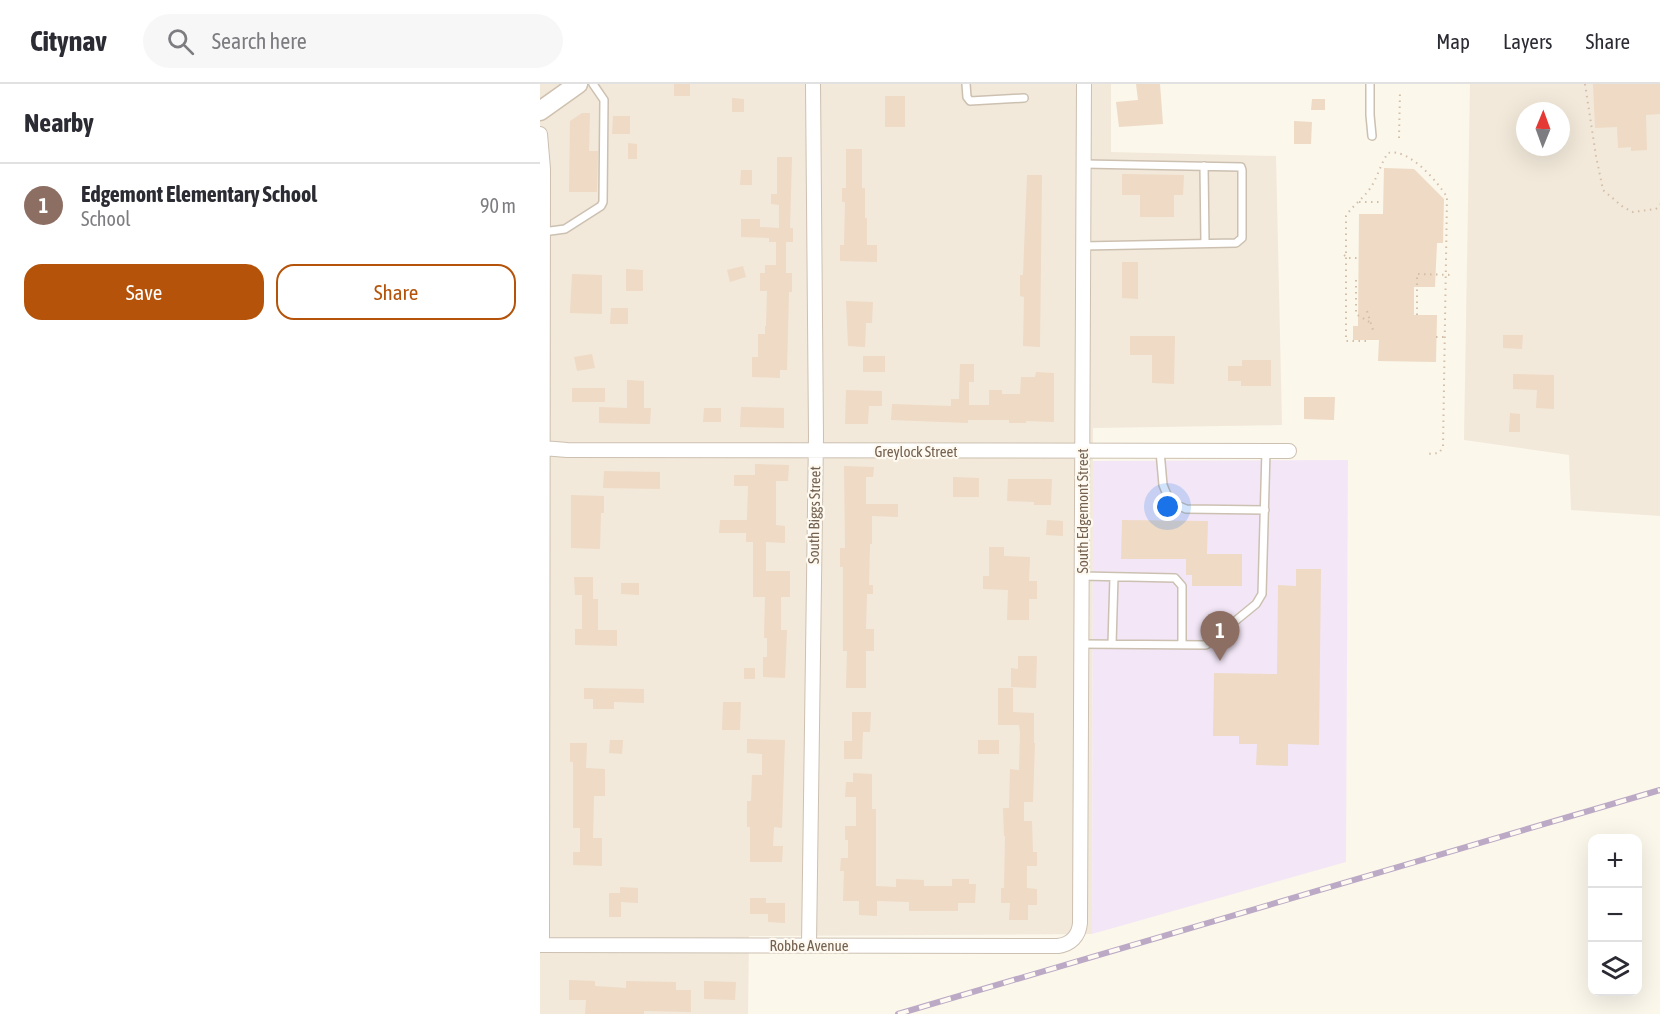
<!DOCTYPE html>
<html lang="en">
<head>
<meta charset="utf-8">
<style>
	body { margin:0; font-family:"Asap Condensed",sans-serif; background:#f7f7f7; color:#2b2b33 }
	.controls { position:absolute; right:18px; bottom:18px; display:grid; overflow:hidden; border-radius:12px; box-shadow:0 6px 24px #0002 }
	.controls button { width:54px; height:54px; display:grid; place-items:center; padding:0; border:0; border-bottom:2px solid #e1e1e2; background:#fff; color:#2b2b33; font:30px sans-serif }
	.compass { position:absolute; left:976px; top:18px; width:54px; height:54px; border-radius:50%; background:#fff; box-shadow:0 6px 24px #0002; rotate:1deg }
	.you { position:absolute; left:628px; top:423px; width:21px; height:21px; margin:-15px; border:4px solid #fff; border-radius:50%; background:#1a73e8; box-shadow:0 0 0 9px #1a73e833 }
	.badge { display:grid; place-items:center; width:39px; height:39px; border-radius:50%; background:#b45309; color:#fff; font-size:20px; font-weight:700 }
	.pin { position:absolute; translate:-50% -50px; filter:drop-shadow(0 2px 3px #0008) }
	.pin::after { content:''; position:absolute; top:32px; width:21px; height:18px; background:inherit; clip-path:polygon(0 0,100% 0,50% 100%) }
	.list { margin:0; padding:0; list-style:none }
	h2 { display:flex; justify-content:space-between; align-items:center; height:78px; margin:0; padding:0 24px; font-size:26px }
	h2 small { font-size:20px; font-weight:400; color:#7c7c81 }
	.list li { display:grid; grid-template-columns:39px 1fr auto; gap:18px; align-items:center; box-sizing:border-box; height:84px; padding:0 24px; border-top:2px solid #e1e1e2 }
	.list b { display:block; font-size:22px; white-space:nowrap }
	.list p { margin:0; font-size:20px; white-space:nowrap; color:#7c7c81 }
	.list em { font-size:20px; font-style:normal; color:#7c7c81 }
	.actions { display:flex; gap:12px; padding:18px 24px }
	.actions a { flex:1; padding:14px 0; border:2px solid #b45309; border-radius:18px; text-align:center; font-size:21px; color:#b45309 }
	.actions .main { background:#b45309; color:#fff }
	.icon { flex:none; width:33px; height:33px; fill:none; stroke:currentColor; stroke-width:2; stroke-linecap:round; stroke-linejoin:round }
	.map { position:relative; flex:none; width:1120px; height:930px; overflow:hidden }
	header { display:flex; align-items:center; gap:36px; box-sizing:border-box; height:84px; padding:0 30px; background:#fff; border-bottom:2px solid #e1e1e2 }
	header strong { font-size:28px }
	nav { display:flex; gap:33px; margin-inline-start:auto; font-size:21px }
	.search { width:420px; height:54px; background:#f7f7f7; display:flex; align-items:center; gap:15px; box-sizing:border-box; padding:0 21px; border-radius:33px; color:#7c7c81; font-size:22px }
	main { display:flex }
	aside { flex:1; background:#fff }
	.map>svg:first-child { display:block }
</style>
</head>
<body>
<header>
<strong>Citynav</strong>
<div class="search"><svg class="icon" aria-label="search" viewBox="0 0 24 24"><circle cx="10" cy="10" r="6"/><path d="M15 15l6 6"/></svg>Search here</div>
<nav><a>Map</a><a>Layers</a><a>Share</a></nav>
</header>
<main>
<aside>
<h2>Nearby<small></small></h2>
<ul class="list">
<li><span class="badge" style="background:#8d6e63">1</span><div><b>Edgemont Elementary School</b><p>School</p></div><em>90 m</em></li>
</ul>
<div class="actions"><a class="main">Save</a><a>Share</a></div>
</aside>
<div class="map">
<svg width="1120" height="930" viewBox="0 0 1120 930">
	<rect width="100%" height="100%" fill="#fbf7eb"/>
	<path fill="#f2e9da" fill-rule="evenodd" d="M 0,0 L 571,0 L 571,68 L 736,72 L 742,341 L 553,344 L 552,850 L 209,852 L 208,930 L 0,930 Z
		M 930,0 L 1120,0 L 1120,432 L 1031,426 L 1029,371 L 924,356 ZM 985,27 L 1021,27 L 1021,63 L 985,63 Z"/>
	<path fill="#f3e7f7" d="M 808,376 L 806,778 L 552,850 L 553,377 Z"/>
	<path fill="#eedac5" d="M 134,0 L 150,0 L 150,12 L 134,12 Z
		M 596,0 L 620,0 L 623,40 L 579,43 L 576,18 L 598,16 Z
		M 1053,0 L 1120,0 L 1120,30 L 1106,31 L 1107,66 L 1091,67 L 1091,63 L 1078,64 L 1077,43 L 1055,44 Z
		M 345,12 L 365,12 L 365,43 L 345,43 Z
		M 192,14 L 204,15 L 204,28 L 192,28 Z
		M 772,15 L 785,15 L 785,26 L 771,26 Z
		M 42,29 L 50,29 L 49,67 L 58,67 L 57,108 L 29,108 L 30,37 Z
		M 73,32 L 90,32 L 90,50 L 72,50 Z
		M 754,37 L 772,38 L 771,60 L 754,60 Z
		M 88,59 L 97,60 L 97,75 L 88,75 Z
		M 306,65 L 322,65 L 322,104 L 325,104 L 325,134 L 327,134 L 327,161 L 337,161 L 337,178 L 300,177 L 300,161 L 304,161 L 305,118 L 302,118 L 302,104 L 306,104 Z
		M 237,73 L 252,73 L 250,144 L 253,144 L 253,158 L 246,158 L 246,189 L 252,189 L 252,208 L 249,208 L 247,286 L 240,286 L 240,294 L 212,293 L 212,273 L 218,273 L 218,250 L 225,250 L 225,242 L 226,242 L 227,207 L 220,207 L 220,189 L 225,189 L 225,181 L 236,181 L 236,158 L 229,158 L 229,154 L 201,153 L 201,135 L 220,135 L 220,143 L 239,144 L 239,121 L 231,120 L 231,110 L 237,110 Z
		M 844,84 L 874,85 L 904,115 L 903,159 L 897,159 L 895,203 L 874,203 L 874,231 L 897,231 L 896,278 L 838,277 L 839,256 L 813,256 L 813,242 L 818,242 L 819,130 L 843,130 Z
		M 201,86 L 212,86 L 212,101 L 200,101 Z
		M 582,90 L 644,91 L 643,111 L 634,111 L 634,133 L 600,133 L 600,111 L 582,111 Z
		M 487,91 L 502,91 L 500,263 L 483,262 L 484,213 L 480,212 L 480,191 L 483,191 Z
		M 582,178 L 598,178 L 598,215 L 582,214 Z
		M 203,182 L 206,193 L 190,198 L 187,186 Z
		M 86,185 L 103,186 L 103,207 L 86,207 Z
		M 32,190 L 62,191 L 62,230 L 30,229 Z
		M 306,217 L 333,218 L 332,239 L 326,239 L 325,263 L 308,262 Z
		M 71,224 L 88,224 L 88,240 L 70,240 Z
		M 963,251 L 983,251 L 982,265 L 963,264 Z
		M 590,252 L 635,252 L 634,300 L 612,299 L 612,271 L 590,271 Z
		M 52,270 L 55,284 L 37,287 L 34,273 Z
		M 323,272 L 345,272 L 345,288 L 323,288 Z
		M 702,276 L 731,276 L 731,302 L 701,302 L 701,297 L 688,297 L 688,282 L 702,282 Z
		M 420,280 L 434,280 L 434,298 L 429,298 L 429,321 L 449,321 L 449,306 L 462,306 L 462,310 L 480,310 L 481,293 L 495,293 L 496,288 L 514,289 L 514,338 L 486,337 L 486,339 L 469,339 L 469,336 L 428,336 L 428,339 L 351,336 L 352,320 L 411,322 L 411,315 L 419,315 Z
		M 973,290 L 1014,291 L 1014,325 L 996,324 L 997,306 L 973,305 Z
		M 87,296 L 104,297 L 104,324 L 111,324 L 110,340 L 59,339 L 59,323 L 87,324 Z
		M 32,304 L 65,304 L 65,318 L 32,318 Z
		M 306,306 L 342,307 L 342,322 L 329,322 L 328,340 L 305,340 Z
		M 764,313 L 795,313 L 794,336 L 764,335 Z
		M 201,323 L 244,324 L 244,344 L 200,343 Z
		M 164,324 L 181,324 L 181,338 L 163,338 Z
		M 970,329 L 980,330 L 980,348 L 969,348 Z
		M 215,380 L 249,381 L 248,397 L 236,397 L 236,441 L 245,442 L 245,459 L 226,458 L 226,487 L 250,487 L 250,513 L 241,513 L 241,546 L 247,546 L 245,594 L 223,593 L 223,573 L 227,573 L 227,554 L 224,554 L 225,513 L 213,513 L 213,458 L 206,458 L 206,449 L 179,449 L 180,436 L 207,436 L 208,402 L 194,402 L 194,391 L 215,391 Z
		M 304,382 L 334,383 L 333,393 L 326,393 L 326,420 L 358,420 L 358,433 L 332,432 L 332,460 L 330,460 L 329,501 L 333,501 L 333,510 L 327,510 L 326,545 L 334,545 L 334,567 L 326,567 L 326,604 L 306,604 L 307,567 L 303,567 L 303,483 L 300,483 L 300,464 L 305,464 Z
		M 64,387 L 120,388 L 120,405 L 63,404 Z
		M 413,393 L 439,394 L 439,413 L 413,413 Z
		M 468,395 L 512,395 L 511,421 L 494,421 L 494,418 L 467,417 Z
		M 31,411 L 64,412 L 64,429 L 61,429 L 60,465 L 31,464 Z
		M 507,436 L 523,437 L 523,452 L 506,451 Z
		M 582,436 L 668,437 L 667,470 L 702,470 L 702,502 L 652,502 L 652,491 L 646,491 L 646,475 L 581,475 Z
		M 449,463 L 464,463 L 464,472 L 490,473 L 489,497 L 497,497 L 497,515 L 489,515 L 489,536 L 467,536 L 468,506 L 443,505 L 443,492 L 449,492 Z
		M 756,485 L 781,485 L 779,661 L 748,660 L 748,682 L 716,681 L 717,660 L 699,660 L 699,652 L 673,652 L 674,589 L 737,590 L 738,501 L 756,502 Z
		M 34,493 L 53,493 L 53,515 L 58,515 L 58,546 L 77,546 L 77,562 L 35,561 L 35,545 L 42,545 L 42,511 L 35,511 Z
		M 81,499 L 99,499 L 99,511 L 81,510 Z
		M 478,572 L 497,572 L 496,604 L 471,603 L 471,584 L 478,585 Z
		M 204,584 L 215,584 L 215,595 L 204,595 Z
		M 44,604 L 104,605 L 104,619 L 74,618 L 74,625 L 53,625 L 53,615 L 44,615 Z
		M 458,604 L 473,604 L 473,628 L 494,629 L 494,659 L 495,659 L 493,718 L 484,718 L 484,737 L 492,737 L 493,768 L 497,768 L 497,782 L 487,782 L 487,804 L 497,805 L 497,821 L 488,821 L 488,836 L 469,836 L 470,819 L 461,819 L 461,804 L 464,804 L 465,752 L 464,752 L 463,724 L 469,724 L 470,685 L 479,686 L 480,649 L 479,641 L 458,641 Z
		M 183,618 L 201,618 L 200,646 L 182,646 Z
		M 312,628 L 331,628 L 330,648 L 323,648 L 322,675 L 304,675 L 304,657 L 312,657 Z
		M 207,655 L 245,656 L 242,744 L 234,743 L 233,762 L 243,762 L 242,778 L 210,778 L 210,743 L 207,743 L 207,717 L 211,717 L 212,691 L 222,691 L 222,670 L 207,669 Z
		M 70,656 L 83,656 L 82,670 L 69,669 Z
		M 438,656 L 459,656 L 459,670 L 438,670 Z
		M 30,659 L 47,659 L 46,684 L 65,685 L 65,712 L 54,712 L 53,754 L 62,754 L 62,782 L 33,781 L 33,768 L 40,768 L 40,744 L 33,744 L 33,678 L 30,678 Z
		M 313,689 L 332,690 L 332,725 L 336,725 L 336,802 L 356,803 L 356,795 L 384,796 L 384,802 L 412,802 L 412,795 L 429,795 L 429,800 L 436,800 L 435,819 L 418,819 L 418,827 L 369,827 L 369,818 L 337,817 L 337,832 L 319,831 L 319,817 L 303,817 L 304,787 L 300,787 L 301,774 L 308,774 L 308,756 L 305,756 L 305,742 L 316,742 L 316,713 L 305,713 L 306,698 L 313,698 Z
		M 80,803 L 98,804 L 98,819 L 81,818 L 81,833 L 69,833 L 69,809 L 80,809 Z
		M 210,814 L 226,814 L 226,819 L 245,819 L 245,839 L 228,838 L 228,830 L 210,830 Z
		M 29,896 L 55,897 L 55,902 L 86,904 L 86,897 L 136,898 L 136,906 L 151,906 L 151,928 L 104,927 L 104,930 L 45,930 L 46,916 L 29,916 Z
		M 164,897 L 196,898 L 195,916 L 164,915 Z"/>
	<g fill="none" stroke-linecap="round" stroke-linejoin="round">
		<g stroke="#ccc0b1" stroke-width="10">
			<path id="service" d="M 426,0 L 427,13 L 430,17 L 484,14
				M 830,0 L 830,31 L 832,52
				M 664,82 L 665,159
				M 3,148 L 25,145 L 61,122 L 63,118 L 64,16 L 53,0
				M 543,162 L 696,159 L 702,154 L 702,86 L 701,83 L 544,80
				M 620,367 L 623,401 L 630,418 L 646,425 L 725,426
				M 542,492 L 635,494 L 642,502 L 642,561
				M 541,560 L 666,561 L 716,520 L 722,510 L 726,367
				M 572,560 L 574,493"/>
		</g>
		<g stroke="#ccc0b1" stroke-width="16">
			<path id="minor" d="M 0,50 L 3,85 L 2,861
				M 3,364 L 27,366 L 749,367
				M 0,861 L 518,862 C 531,860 539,852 540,839 L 544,0
				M 269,861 L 276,352 L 273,0"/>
		</g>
		<g stroke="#cfc1af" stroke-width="21">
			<path id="secondary" d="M 0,27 L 38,0"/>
		</g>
		<path stroke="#d3bea8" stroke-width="2" stroke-dasharray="1.5 4.5" stroke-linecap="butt" d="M 1045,0 L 1056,72 L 1063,106 L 1083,123 L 1093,128 L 1116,125 L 1120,120
			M 859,54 L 860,7
			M 819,118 L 843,118
			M 804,171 L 808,174 L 819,174
			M 816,196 L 816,230 L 831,239
			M 827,227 L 833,246
			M 877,231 L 877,190 L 914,191
			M 896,253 L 905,253
			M 826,257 L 806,257 L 806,132 C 813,121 824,114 831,103 C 838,92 841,79 848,69 C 869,64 897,97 907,113 L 903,363 L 899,369 L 887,370"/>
		<use href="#service" stroke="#fff" stroke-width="7"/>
		<use href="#minor" stroke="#fff" stroke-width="14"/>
		<use href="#secondary" stroke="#fff" stroke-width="18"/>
		<g stroke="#bba9c5" stroke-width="6">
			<path id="rail" d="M 358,930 L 1120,706"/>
		</g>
		<use href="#rail" stroke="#fefaf1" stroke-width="4" stroke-dasharray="11" stroke-linecap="butt"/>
	</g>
	<g text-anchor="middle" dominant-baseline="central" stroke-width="4.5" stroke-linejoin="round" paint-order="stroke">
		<g font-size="15" fill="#746150" stroke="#fefaf1">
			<text x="376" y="367">Greylock Street</text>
			<text transform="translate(542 427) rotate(-90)">South Edgemont Street</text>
			<text transform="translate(274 431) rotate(-89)">South Biggs Street</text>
			<text x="269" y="861">Robbe Avenue</text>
		</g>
	</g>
</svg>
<div class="controls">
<button>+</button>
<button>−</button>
<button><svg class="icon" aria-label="layers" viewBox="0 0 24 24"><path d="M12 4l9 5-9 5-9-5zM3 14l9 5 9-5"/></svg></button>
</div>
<svg class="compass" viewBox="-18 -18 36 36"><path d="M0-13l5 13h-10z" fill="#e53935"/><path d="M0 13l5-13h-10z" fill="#7c7c81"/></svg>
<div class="you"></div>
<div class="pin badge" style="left:680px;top:577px;background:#8d6e63">1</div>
</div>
</main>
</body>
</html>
